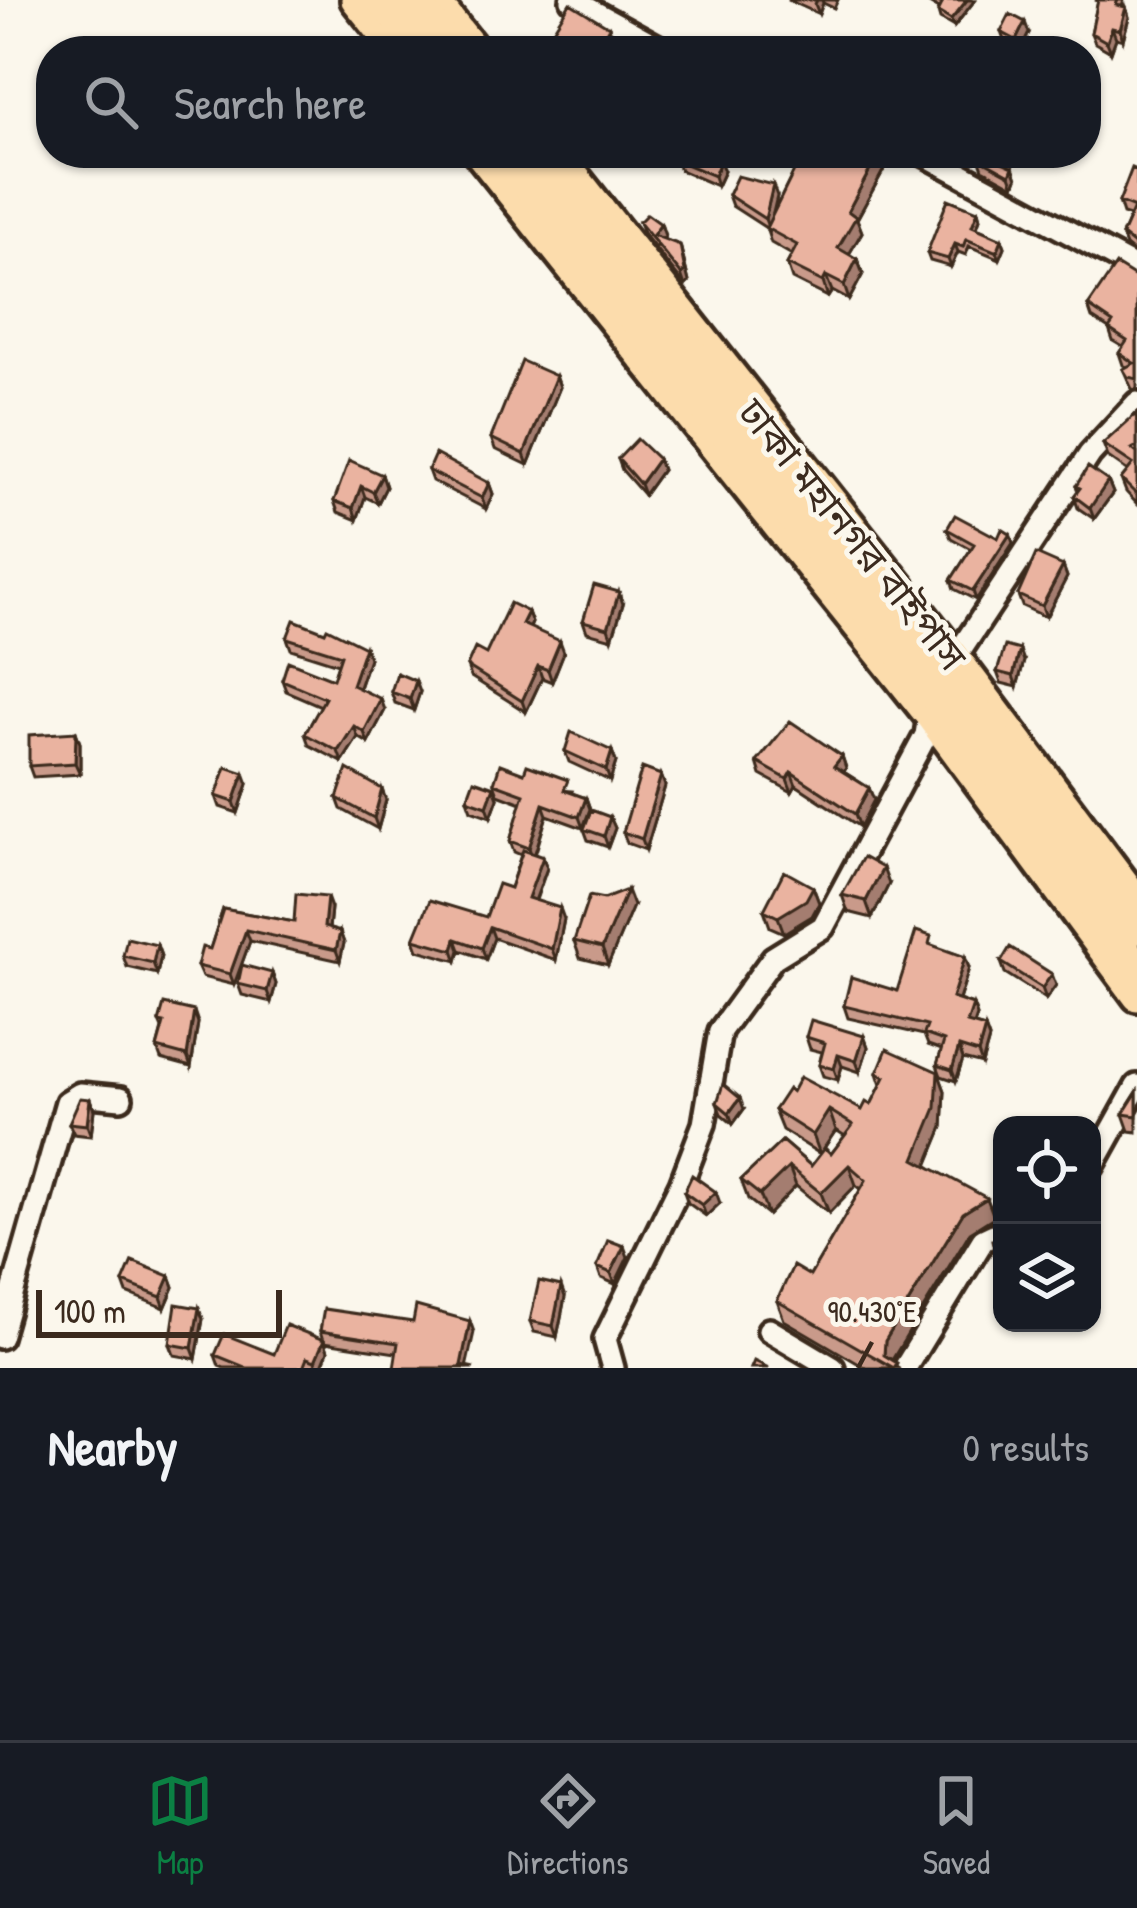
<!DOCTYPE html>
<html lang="en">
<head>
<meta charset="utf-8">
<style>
	body { margin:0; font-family:"Patrick Hand","Noto Sans Bengali",sans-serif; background:#20242c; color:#f1f3f6 }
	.controls { position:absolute; right:36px; bottom:36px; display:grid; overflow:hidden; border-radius:24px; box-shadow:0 3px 9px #0004 }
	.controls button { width:108px; height:108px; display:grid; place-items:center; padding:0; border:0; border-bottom:3px solid #363941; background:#171b24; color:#f1f3f6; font:60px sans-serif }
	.scale { position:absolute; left:36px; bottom:30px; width:246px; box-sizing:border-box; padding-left:12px; border:6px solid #3b2a1e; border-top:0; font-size:33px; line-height:42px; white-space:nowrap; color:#3b2a1e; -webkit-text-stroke:9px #fbf7ec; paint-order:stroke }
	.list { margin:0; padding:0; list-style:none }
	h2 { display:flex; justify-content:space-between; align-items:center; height:156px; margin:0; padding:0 48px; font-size:51px }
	h2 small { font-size:39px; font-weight:400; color:#9ea1a6 }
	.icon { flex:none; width:66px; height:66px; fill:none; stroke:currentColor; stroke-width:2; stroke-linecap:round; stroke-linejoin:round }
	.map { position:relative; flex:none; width:1137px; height:1368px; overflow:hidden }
	.search { position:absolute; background:#171b24; box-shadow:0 3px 9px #0004; left:36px; right:36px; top:36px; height:132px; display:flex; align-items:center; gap:30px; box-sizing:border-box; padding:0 42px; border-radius:48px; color:#9ea1a6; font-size:45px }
	.sheet { height:372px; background:#171b24 }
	nav { display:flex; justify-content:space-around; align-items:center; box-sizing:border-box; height:168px; border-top:3px solid #363941; background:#171b24; font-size:33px; color:#9ea1a6 }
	nav a { display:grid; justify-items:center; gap:6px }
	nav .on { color:#0b8043 }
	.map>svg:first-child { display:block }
</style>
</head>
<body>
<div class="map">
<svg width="1137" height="1368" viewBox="0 0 1137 1368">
	<rect width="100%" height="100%" fill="#fbf7ec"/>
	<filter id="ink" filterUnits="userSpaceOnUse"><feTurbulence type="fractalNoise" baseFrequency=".00833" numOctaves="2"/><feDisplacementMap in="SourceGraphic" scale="24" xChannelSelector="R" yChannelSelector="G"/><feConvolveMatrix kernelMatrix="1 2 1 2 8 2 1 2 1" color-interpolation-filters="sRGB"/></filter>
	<g filter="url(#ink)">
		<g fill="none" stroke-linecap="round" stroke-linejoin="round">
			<g stroke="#3b2a1e" stroke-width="30">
				<path id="minor" d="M 572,0 L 665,51
					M 922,153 L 1137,269
					M 956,657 L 1090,454 L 1137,403
					M 1092,1167 L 1137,1086
					M 769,1330 L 833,1368
					M 0,1337 L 67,1102 L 80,1094 L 121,1098
					M 613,1368 L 605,1339 L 681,1184 L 704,1124 L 720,1031 L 773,958 L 823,927 L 926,735 L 929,716
					M 905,1368 L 983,1240 L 1002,1231"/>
			</g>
			<g stroke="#3b2a1e" stroke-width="36">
				<path id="major" d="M 355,0 L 396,51
					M 435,0 L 476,51
					M 478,153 L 929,716 L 1137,997
					M 557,153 L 956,657 L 1137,899"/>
			</g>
			<g stroke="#3b2a1e" stroke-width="39">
				<path id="highway" d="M 381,0 L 422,51
					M 413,0 L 453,51
					M 502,153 L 1000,779 L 1137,967
					M 533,153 L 965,695 L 1137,929"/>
			</g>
			<use href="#minor" stroke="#fbf7ec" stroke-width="21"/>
			<use href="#major" stroke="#fcdcac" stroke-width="27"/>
			<use href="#highway" stroke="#fcdcac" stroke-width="30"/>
		</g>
		<path fill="#c99a8a" stroke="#3b2a1e" stroke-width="3" fill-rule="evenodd" d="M 788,0 L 838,0 L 834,8 L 823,3 L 819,14 Z
			M 924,0 L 975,0 L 954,27 L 940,19 L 938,12 L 939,9 Z
			M 1095,0 L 1124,0 L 1122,7 L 1126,7 L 1129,17 L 1123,40 L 1116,38 L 1111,52 L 1095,43 L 1091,33 L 1098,1 Z
			M 1001,32 L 1029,33 L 1020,51 L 1005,43 Z
			M 681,153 L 720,153 L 717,160 L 724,171 L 717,186 L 680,170 L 676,160 Z
			M 758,153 L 787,153 L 785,163 Z
			M 803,153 L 885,153 L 888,162 L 857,219 L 862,232 L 849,254 L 857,259 L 863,274 L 849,300 L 832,291 L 828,297 L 792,279 L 787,264 L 792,255 L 771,243 L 766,228 L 732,206 L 728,195 L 777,196 L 774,212 Z
			M 1016,153 L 1037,153 L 1033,162 L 1018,156 Z
			M 979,158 L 1013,167 L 1017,178 L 1014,186 L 983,169 Z
			M 1137,170 L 1137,255 L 1126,246 L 1122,235 L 1130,216 L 1123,214 L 1119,202 Z
			M 978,211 L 980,219 L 977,228 L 1002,239 L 1005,247 L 1000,259 L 969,246 L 966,255 L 958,252 L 951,267 L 930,261 L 927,253 Z
			M 639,222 L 661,224 L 665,236 L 663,239 L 680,245 L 689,282 L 685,286 L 643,233 Z
			M 1137,278 L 1137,390 L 1132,389 L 1123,369 L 1127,367 L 1123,365 L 1119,353 L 1123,347 L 1113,341 L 1109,329 L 1092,318 L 1088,306 Z
			M 556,376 L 560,387 L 528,465 L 495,449 L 491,438 Z
			M 1137,413 L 1137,504 L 1126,492 L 1121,479 L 1128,471 L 1108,457 L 1103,444 Z
			M 618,459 L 658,459 L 662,470 L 644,495 L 622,470 Z
			M 428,470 L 489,483 L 493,494 L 486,509 L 432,481 Z
			M 382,475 L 386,487 L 378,503 L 365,497 L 357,520 L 338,512 L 334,501 Z
			M 1108,481 L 1113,493 L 1094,519 L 1078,508 L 1074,496 L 1078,491 L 1076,486 Z
			M 947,529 L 998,538 L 1010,534 L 1013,543 L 976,600 L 954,589 L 951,580 L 971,549 L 951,538 Z
			M 1063,566 L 1067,577 L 1046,617 L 1022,606 L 1018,595 Z
			M 623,604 L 612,639 L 587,632 L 583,621 Z
			M 528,612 L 532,623 L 530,628 L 564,652 L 552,682 L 542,678 L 526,712 L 471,677 L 467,666 L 486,654 Z
			M 287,638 L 365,647 L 369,658 L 359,688 L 385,710 L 368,743 L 358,737 L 342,762 L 309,745 L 305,734 L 321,706 L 286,691 L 282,680 L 333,679 L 338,664 L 291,649 Z
			M 1024,661 L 1017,687 L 1001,683 L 997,672 Z
			M 391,692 L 420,692 L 414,710 L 395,703 Z
			M 76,732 L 80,743 L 80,774 L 33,777 L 29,766 Z
			M 565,751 L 612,751 L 616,762 L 610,781 L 569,762 Z
			M 842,756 L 846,768 L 844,772 L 869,788 L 874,800 L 860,827 L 796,785 L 792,792 L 761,775 L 757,762 Z
			M 661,775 L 665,786 L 646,850 L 627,843 L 623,832 Z
			M 494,783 L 572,791 L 571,793 L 586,798 L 590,809 L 583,828 L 547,815 L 535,855 L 547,868 L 536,900 L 564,919 L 556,960 L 494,938 L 486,959 L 460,950 L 457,961 L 418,950 L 414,939 L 486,917 L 510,888 L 521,855 L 514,852 L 510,841 L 522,803 L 498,794 Z
			M 248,784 L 238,813 L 220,807 L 216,796 Z
			M 337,798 L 386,800 L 378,829 L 341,809 Z
			M 498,798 L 491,817 L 471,810 L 467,799 Z
			M 610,817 L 615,828 L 608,847 L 588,840 L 584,829 Z
			M 889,884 L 872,918 L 848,912 L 842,895 Z
			M 813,887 L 819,903 L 812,916 L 784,933 L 770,927 L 764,910 Z
			M 633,906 L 608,965 L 580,958 L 574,941 Z
			M 331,908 L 329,929 L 340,932 L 344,943 L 340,961 L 250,941 L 234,985 L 202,977 L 197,966 L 210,949 L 223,909 L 294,922 Z
			M 157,945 L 161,956 L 157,974 L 127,967 L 123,956 Z
			M 935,947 L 965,957 L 969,968 L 959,1000 L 973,1005 L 977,1016 L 974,1025 L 985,1028 L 989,1039 L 982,1064 L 963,1059 L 956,1081 L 941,1076 L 937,1065 L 942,1050 L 928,1045 L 924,1035 L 848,1018 L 844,1006 L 897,991 Z
			M 1001,962 L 1056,985 L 1046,999 L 1005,973 Z
			M 272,973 L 276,984 L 271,1002 L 242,995 L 238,984 Z
			M 159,1022 L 198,1023 L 191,1067 L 161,1059 L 157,1048 L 162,1029 Z
			M 864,1036 L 868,1047 L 860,1072 L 842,1066 L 838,1080 L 823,1076 L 819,1065 L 822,1052 L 810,1049 L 806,1037 Z
			M 938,1072 L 945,1091 L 943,1127 L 927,1165 L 994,1217 L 970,1232 L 892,1360 L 898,1368 L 866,1368 L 784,1320 L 777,1301 L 810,1276 L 861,1189 L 856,1185 L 829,1213 L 796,1186 L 768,1215 L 748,1199 L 741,1180 L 782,1141 L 811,1166 L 820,1154 L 782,1130 L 774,1110 L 792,1092 L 862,1110 L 871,1105 L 881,1085 L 877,1073 ZM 836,1130 L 845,1136 L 831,1154 L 822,1151 Z
			M 1137,1092 L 1137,1132 L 1129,1131 L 1123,1114 Z
			M 90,1099 L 94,1110 L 91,1136 L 74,1134 L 69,1123 Z
			M 717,1103 L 744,1109 L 733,1124 L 721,1114 Z
			M 684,1192 L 720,1203 L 706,1216 L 688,1203 Z
			M 628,1257 L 615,1284 L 601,1278 L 597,1267 Z
			M 170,1276 L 174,1287 L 165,1308 L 127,1293 L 123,1282 Z
			M 565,1297 L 557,1337 L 534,1332 L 530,1321 Z
			M 199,1308 L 203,1319 L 196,1359 L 174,1355 L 170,1344 Z
			M 320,1331 L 474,1332 L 396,1353 L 325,1342 L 328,1351 L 321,1368 L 224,1368 L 219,1366 L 215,1355 L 274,1354 L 323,1340 Z"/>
		<path fill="#a47d70" stroke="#3b2a1e" stroke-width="3" d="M 817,0 L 822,0 L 823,3 L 819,14 L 815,4 Z
			M 967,0 L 975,0 L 954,27 L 951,20 Z
			M 1126,7 L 1129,17 L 1123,40 L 1120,30 Z
			M 1025,22 L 1029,33 L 1020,51 L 1016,40 Z
			M 609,27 L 615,44 L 611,51 L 594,51 Z
			M 1112,28 L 1116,38 L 1111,52 L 1107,42 Z
			M 879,153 L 885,153 L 888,162 L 857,219 L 862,232 L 844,263 L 838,248 L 848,211 Z
			M 720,161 L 724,171 L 717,186 L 714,176 Z
			M 1013,167 L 1017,178 L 1014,186 L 1010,175 Z
			M 773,185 L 777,196 L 769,230 L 765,219 Z
			M 978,211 L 980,219 L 974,234 L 972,226 Z
			M 661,224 L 665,236 L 657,246 L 653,235 Z
			M 1002,239 L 1005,247 L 1000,259 L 997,252 Z
			M 955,244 L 958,252 L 951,267 L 948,259 Z
			M 680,245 L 689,282 L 685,286 L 681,274 Z
			M 857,259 L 863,274 L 849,300 L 844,285 Z
			M 826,276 L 832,291 L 828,297 L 823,282 Z
			M 556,376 L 560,387 L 528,465 L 524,454 Z
			M 658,459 L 662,470 L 644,495 L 640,484 Z
			M 382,475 L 386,487 L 378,503 L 373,492 Z
			M 1108,481 L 1113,493 L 1094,519 L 1090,508 Z
			M 489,483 L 493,494 L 486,509 L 482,498 Z
			M 361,486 L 365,497 L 357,520 L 353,508 Z
			M 1010,534 L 1013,543 L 976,600 L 973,591 Z
			M 1063,566 L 1067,577 L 1046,617 L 1042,606 Z
			M 619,592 L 623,604 L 612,639 L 608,628 Z
			M 528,612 L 532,623 L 526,636 L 522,624 Z
			M 560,641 L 564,652 L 552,682 L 548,670 Z
			M 365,647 L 369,658 L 356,696 L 352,685 Z
			M 1020,650 L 1024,661 L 1017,687 L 1013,676 Z
			M 538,666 L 542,678 L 526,712 L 522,701 Z
			M 416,681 L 420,692 L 414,710 L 410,699 Z
			M 381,699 L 385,710 L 368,743 L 364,732 Z
			M 354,726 L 358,737 L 342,762 L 338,751 Z
			M 76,732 L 80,743 L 80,774 L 75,763 Z
			M 612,751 L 616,762 L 610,781 L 606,770 Z
			M 842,756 L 846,768 L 839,779 L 834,766 Z
			M 791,772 L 796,785 L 792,792 L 787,779 Z
			M 244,773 L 248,784 L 238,813 L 234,802 Z
			M 661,775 L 665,786 L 646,850 L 642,839 Z
			M 494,787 L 498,798 L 491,817 L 487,806 Z
			M 869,788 L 874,800 L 860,827 L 855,814 Z
			M 382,789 L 386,800 L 378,829 L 374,818 Z
			M 586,798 L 590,809 L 583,828 L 579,817 Z
			M 543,804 L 547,815 L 533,859 L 529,848 Z
			M 610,817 L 615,828 L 608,847 L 604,836 Z
			M 543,857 L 547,868 L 532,909 L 528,898 Z
			M 883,868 L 889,884 L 872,918 L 866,901 Z
			M 813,887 L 819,903 L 812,916 L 784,933 L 778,917 Z
			M 627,890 L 633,906 L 608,965 L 602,948 Z
			M 327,897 L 331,908 L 328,939 L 324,927 Z
			M 560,908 L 564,919 L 556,960 L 552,949 Z
			M 490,927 L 494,938 L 486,959 L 482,948 Z
			M 246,930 L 250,941 L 234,985 L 230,974 Z
			M 340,932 L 344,943 L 340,961 L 336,950 Z
			M 456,939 L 460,950 L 457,961 L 453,950 Z
			M 157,945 L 161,956 L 157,974 L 153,963 Z
			M 965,957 L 969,968 L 956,1009 L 952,998 Z
			M 272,973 L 276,984 L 271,1002 L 267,991 Z
			M 1052,974 L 1056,985 L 1046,999 L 1042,988 Z
			M 973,1005 L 977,1016 L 971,1034 L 967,1023 Z
			M 194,1011 L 198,1023 L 191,1067 L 187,1056 Z
			M 985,1028 L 989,1039 L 982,1064 L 978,1053 Z
			M 864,1036 L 868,1047 L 860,1072 L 856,1061 Z
			M 959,1047 L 963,1059 L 956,1081 L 952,1070 Z
			M 838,1055 L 842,1066 L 838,1080 L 834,1069 Z
			M 938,1072 L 945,1091 L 943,1127 L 922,1178 L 915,1159 Z
			M 740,1098 L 744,1109 L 733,1124 L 729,1113 Z
			M 90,1099 L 94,1110 L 91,1136 L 87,1125 Z
			M 829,1110 L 836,1130 L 820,1154 L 813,1135 Z
			M 849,1165 L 856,1185 L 829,1213 L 821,1193 Z
			M 789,1167 L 796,1186 L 768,1215 L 760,1195 Z
			M 716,1192 L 720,1203 L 706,1216 L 702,1205 Z
			M 987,1198 L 994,1217 L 970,1232 L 892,1360 L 884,1355 L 885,1341 L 963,1213 Z
			M 624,1246 L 628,1257 L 615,1284 L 611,1273 Z
			M 170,1276 L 174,1287 L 165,1308 L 161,1297 Z
			M 561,1286 L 565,1297 L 557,1337 L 553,1326 Z
			M 199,1308 L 203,1319 L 196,1359 L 192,1348 Z
			M 470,1321 L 474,1332 L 466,1368 L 461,1365 Z
			M 324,1340 L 328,1351 L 321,1368 L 318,1368 L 315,1361 Z"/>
		<path fill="#eab3a0" stroke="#3b2a1e" stroke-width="3" d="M 934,0 L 967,0 L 951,20 L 938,12 L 942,4 Z
			M 1098,0 L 1118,0 L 1116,5 L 1126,7 L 1120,30 L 1112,28 L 1107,42 L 1091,33 Z
			M 570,3 L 609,27 L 594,51 L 540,51 Z
			M 1010,14 L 1025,22 L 1016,40 L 1001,32 Z
			M 1047,42 L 1071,51 L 1042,51 Z
			M 681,153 L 712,153 L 711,157 L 720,161 L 714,176 L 676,160 Z
			M 803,153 L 879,153 L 848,211 L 856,217 L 838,248 L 857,259 L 844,285 L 826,276 L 823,282 L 787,264 L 797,245 L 766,228 Z
			M 981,153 L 1013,167 L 1010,175 L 979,158 Z
			M 1132,168 L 1137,170 L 1137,209 L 1119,202 Z
			M 737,176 L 773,185 L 765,219 L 728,195 Z
			M 948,199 L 978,211 L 972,226 L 1002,239 L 997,252 L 966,239 L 963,247 L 955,244 L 948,259 L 927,253 Z
			M 1133,210 L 1137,212 L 1137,247 L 1122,235 Z
			M 647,214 L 661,224 L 653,235 L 680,245 L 685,271 L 681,274 L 639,222 Z
			M 1116,265 L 1137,278 L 1137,379 L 1128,377 L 1123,369 L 1134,363 L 1119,353 L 1127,341 L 1109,329 L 1113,323 L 1088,306 Z
			M 522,361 L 556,376 L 524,454 L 491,438 Z
			M 1137,413 L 1137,446 L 1132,449 L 1137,453 L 1137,495 L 1121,479 L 1133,464 L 1103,444 Z
			M 637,439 L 658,459 L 640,484 L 618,459 Z
			M 435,454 L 489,483 L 482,498 L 428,470 Z
			M 349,460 L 382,475 L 373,492 L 361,486 L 353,508 L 334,501 Z
			M 1088,467 L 1108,481 L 1090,508 L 1074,496 L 1080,488 L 1076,486 Z
			M 955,515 L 998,538 L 1002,529 L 1010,534 L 973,591 L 951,580 L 974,544 L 947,529 Z
			M 1036,554 L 1063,566 L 1042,606 L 1018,595 Z
			M 594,585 L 619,592 L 608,628 L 583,621 Z
			M 510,603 L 528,612 L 522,624 L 560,641 L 548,670 L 538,666 L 522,701 L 467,666 L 475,648 L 486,654 Z
			M 294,620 L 325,632 L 327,628 L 365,647 L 352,685 L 381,699 L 364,732 L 354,726 L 338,751 L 305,734 L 325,698 L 282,680 L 288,661 L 333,679 L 341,655 L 287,638 Z
			M 1005,646 L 1020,650 L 1013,676 L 997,672 Z
			M 397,673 L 416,681 L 410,699 L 391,692 Z
			M 790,721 L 842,756 L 834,766 L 869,788 L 855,814 L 791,772 L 787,779 L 757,762 Z
			M 76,732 L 75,763 L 29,766 L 29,735 Z
			M 571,732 L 612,751 L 606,770 L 565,751 Z
			M 500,764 L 524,773 L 527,765 L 568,780 L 564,790 L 586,798 L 579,817 L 543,804 L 529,848 L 510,841 L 524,794 L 494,783 Z
			M 226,767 L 244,773 L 234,802 L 216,796 Z
			M 642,768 L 661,775 L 642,839 L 623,832 Z
			M 347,769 L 382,789 L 374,818 L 337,798 Z
			M 474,780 L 494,787 L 487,806 L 467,799 Z
			M 591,810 L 610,817 L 604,836 L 584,829 Z
			M 523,850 L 543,857 L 528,898 L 560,908 L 552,949 L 490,927 L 482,948 L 456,939 L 453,950 L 414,939 L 430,900 L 486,917 L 498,884 L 510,888 Z
			M 863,857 L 883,868 L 866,901 L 842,895 Z
			M 784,871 L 813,887 L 806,900 L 778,917 L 764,910 Z
			M 627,890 L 602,948 L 574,941 L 589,896 L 604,899 Z
			M 296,894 L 327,897 L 324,927 L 340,932 L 336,950 L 246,930 L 230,974 L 197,966 L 202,947 L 210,949 L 223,909 L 294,922 Z
			M 916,931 L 931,936 L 929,944 L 965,957 L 952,998 L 973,1005 L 967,1023 L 985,1028 L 978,1053 L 959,1047 L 952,1070 L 937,1065 L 944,1041 L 924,1034 L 927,1026 L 844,1006 L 851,977 L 897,991 Z
			M 127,938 L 157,945 L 153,963 L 123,956 Z
			M 1010,947 L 1052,974 L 1042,988 L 1001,962 Z
			M 242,965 L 272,973 L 267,991 L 238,984 Z
			M 164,1004 L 194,1011 L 187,1056 L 157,1048 L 164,1023 L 159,1022 Z
			M 811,1020 L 864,1036 L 856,1061 L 838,1055 L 834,1069 L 819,1065 L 825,1043 L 806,1037 Z
			M 887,1049 L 938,1072 L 936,1108 L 915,1159 L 987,1198 L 963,1213 L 885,1341 L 884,1355 L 897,1363 L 894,1368 L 777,1301 L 793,1266 L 810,1276 L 866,1180 L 849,1165 L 821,1193 L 789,1167 L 760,1195 L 741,1180 L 782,1141 L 811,1166 L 825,1148 L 831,1154 L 853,1125 L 829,1110 L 813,1135 L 774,1110 L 788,1089 L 792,1092 L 800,1077 L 862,1110 L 866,1102 L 871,1105 L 885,1077 L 877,1073 Z
			M 723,1084 L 740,1098 L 729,1113 L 717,1103 Z
			M 1137,1092 L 1137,1116 L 1123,1114 Z
			M 80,1098 L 90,1099 L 87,1125 L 69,1123 Z
			M 692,1175 L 716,1192 L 702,1205 L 684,1192 Z
			M 1002,1238 L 1002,1283 L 992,1240 Z
			M 608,1240 L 624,1246 L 611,1273 L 597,1267 Z
			M 132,1261 L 170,1276 L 161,1297 L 123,1282 Z
			M 539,1281 L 561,1286 L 553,1326 L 530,1321 Z
			M 176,1304 L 199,1308 L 192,1348 L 170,1344 Z
			M 416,1306 L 470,1321 L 461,1365 L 474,1368 L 394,1368 L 398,1343 L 320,1331 L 324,1309 L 413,1322 Z
			M 286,1325 L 324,1340 L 315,1361 L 307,1358 L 303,1368 L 247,1368 L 215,1355 L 224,1334 L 274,1354 Z
			M 754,1361 L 769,1368 L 751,1368 Z"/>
	</g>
	<path fill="none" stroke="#3b2a1e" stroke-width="4.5" d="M 858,1368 L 872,1342"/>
	<g text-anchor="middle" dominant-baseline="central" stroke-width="10" stroke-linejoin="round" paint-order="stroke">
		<g font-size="39" fill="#3b2a1e" stroke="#fbf7ec">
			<text transform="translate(853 534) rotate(51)">ঢাকা মহানগর বাইপাস</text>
		</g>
	</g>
	<g font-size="30" text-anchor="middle" fill="#3b2a1e" stroke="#fbf7ec" stroke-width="10" stroke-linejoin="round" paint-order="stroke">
		<text x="872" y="1322">90.430°E</text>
	</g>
</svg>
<div class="controls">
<button><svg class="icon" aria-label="locate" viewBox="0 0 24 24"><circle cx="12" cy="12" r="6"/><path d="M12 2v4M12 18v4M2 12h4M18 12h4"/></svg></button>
<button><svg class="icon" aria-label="layers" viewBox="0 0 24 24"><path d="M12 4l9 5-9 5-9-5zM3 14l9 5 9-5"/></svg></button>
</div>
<div class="scale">100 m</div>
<div class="search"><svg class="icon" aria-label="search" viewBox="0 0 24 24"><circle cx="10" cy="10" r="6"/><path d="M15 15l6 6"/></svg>Search here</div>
</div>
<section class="sheet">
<h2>Nearby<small>0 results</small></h2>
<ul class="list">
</ul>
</section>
<nav>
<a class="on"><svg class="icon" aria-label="map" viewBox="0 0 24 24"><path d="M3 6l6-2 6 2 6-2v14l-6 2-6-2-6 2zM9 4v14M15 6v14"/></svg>Map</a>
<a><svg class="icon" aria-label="directions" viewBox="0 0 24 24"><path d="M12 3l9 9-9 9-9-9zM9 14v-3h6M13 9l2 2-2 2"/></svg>Directions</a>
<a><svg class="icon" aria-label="saved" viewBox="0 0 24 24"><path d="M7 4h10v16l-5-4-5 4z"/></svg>Saved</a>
</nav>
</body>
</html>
